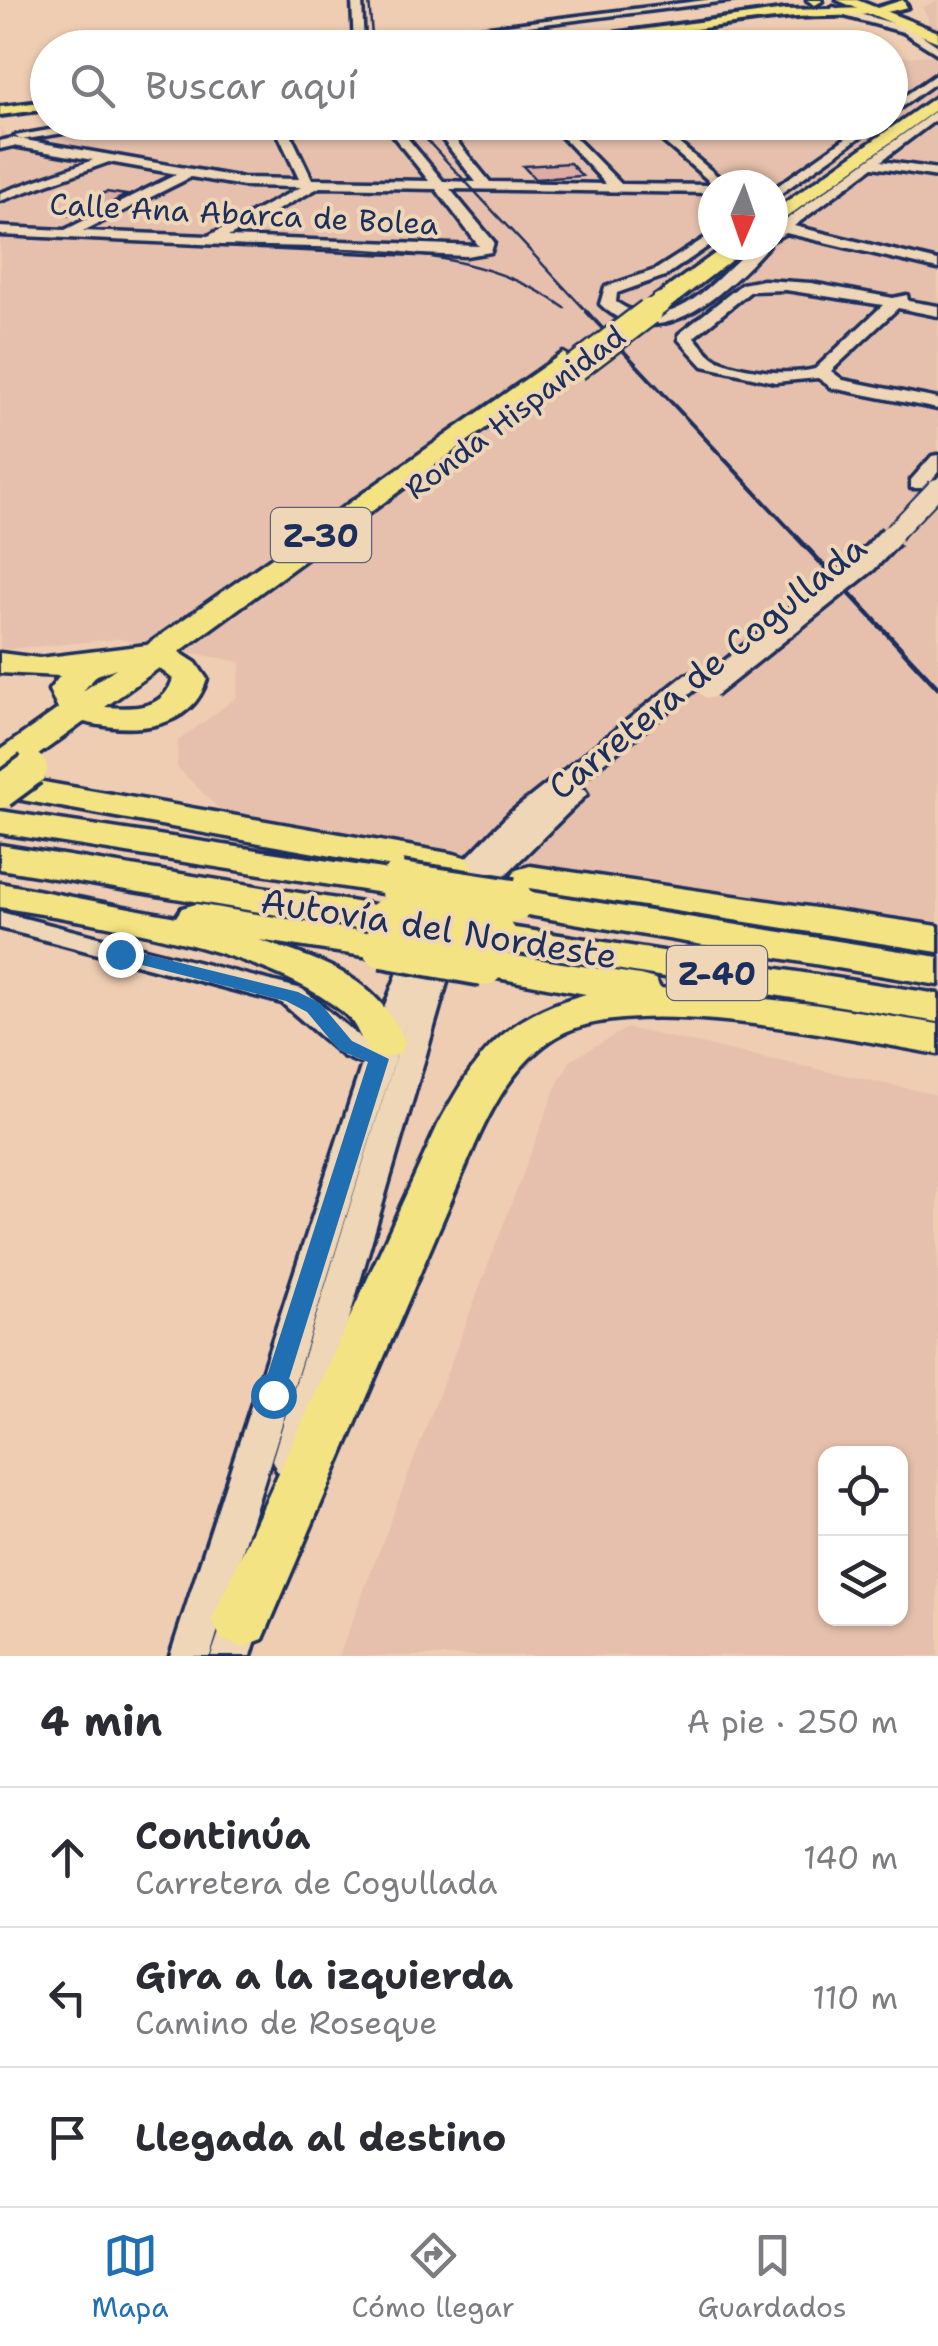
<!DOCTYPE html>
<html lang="es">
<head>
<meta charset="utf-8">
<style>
	body { margin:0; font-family:"Shantell Sans",sans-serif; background:#f7f7f7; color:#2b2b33 }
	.controls { position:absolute; right:30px; bottom:30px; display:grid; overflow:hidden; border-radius:20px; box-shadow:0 2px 8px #0004 }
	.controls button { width:90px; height:90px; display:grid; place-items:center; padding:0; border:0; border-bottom:2px solid #e1e1e2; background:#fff; color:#2b2b33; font:50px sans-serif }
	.compass { position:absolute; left:698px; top:170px; width:90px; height:90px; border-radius:50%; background:#fff; box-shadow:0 2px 8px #0004; rotate:182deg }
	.stop { position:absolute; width:30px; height:30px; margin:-22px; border:8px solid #1f6fb2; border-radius:50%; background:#fff }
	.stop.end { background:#1f6fb2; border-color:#fff; box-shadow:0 2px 10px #0008 }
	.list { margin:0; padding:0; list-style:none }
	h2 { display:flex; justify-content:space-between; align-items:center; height:130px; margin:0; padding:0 40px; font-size:42px }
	h2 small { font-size:32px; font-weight:400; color:#7c7c81 }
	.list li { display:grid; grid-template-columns:65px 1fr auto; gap:30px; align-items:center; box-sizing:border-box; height:140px; padding:0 40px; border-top:2px solid #e1e1e2 }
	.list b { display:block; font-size:38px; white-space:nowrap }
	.list p { margin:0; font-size:32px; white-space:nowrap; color:#7c7c81 }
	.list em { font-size:32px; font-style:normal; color:#7c7c81 }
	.icon { flex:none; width:55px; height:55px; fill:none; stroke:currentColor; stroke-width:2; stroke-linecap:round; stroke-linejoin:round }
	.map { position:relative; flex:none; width:938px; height:1656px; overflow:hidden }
	.search { position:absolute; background:#fff; box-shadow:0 2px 8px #0004; left:30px; right:30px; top:30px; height:110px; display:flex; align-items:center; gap:25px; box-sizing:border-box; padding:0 35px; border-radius:55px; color:#7c7c81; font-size:38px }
	.sheet { height:550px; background:#fff }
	nav { display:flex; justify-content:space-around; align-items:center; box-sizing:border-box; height:140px; border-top:2px solid #e1e1e2; background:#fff; font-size:28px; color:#7c7c81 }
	nav a { display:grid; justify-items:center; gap:5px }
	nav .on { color:#1f6fb2 }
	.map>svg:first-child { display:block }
</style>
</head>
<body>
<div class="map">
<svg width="938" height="1656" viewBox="0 0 938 1656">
	<rect width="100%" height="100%" fill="#efcdb2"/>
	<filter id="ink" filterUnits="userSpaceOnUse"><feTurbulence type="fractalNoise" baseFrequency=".01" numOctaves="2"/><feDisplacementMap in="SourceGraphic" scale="20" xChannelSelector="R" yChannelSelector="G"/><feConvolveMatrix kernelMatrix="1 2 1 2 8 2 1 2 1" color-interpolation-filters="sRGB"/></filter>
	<g filter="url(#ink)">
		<path fill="#e6c0ac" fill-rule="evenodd" d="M 938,0 L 938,925 L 237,827 L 177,767 L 178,741 L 237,697 L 241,662 L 118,639 L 0,650 L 0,127 L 13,142 L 208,122 L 890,122 L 891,58 L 930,55 L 928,17 L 922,8 ZM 713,185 L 773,185 L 773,245 L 713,245 Z
			M 627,1028 L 938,1095 L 938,1656 L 339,1656 L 557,1084 L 571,1060 ZM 826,1454 L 900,1454 L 900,1618 L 826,1618 Z"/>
		<path fill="#dfaca3" stroke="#1b2f5e" stroke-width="2.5" d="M 570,163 L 582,176 L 535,179 L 523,166 Z
			M 106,192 L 126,195 L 83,217 L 60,214 Z"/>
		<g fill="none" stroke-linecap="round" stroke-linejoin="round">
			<g stroke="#1b2f5e" stroke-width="7">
				<path id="minor" d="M 352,0 L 362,0 L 364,48 L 354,48 Z
					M 706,0 L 735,0 L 512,28 L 552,48 L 538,48 L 499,30 L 431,38 L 426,35 Z
					M 833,7 L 911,28 L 938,46 L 938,54 L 903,32 L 830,12 Z
					M 706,44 L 711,47 L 700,48 Z
					M 938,73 L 938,81 L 890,115 L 890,106 Z
					M 938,109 L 938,118 L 881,161 L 938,169 L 938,177 L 873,167 L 794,226 L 938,261 L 938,269 L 786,233 L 773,240 L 773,229 Z
					M 95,122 L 130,122 L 21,140 L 15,136 Z
					M 298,122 L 313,122 L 291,135 L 312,179 L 429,181 L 382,122 L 394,122 L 443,181 L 476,182 L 429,122 L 441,122 L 490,182 L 606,184 L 548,122 L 560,122 L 621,184 L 713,185 L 713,193 L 450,189 L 494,242 L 491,252 L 466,256 L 0,235 L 0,227 L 65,230 L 177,174 L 109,162 L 0,201 L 0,193 L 93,160 L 13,146 L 0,149 L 0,141 L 13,138 L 243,178 L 299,179 L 278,134 ZM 191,177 L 243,186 L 301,187 L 208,236 L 83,231 ZM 320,187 L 436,189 L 479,246 L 228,237 Z
					M 740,122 L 801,122 L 669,135 L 728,185 L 714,185 L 645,126 L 651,122 L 661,128 Z
					M 820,122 L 881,122 L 773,199 L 773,189 L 857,130 Z
					M 713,233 L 713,243 L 665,276 L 617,293 L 616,302 C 672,341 713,280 754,245 L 769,245 C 729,289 658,361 600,304 L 605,287 L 655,270 Z
					M 763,280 L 811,283 L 893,298 L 907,295 L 908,301 L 938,306 L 938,316 L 898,308 L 831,371 L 843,380 L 938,399 L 938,409 L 832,388 L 818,378 L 775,382 L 703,366 L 679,340 L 679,334 L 742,284 ZM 786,290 L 883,305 L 815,369 C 787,376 745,371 718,360 C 709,356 701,345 694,337 L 751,291 Z
					M 938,455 L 938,472 L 925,488 L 911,488 L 911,480 L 932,456 Z
					M 693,673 L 701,675 L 704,680 L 701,685 L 573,787 L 584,789 L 587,794 L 501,879 L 461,876 L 457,870 L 461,864 L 510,813 L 685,675 Z
					M 0,912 L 302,989 L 369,1045 L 409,945 L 441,946 L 455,955 L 308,1460 L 303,1471 L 290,1476 L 277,1471 L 272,1460 L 408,1017 L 210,1656 L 170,1656 L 362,1064 L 343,1056 L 282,1003 L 0,928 Z
					M 244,1594 L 258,1600 L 264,1613 L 251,1656 L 211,1656 L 230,1600 Z"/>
			</g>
			<g stroke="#1b2f5e" stroke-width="8">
				<path id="major" d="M 903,0 L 907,7 C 868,19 827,14 785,18 C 693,26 602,48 510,48 L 785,10 L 877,8 Z
					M 48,101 L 48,109 L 0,115 L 0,107 Z"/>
			</g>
			<g stroke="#1b2f5e" stroke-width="7">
				<path id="highway" d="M 807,0 L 821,0 L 822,1 L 815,5 Z
					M 837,0 L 857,0 L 938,32 L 938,42 Z
					M 938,95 L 938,108 L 773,227 L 773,211 Z
					M 727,245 L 751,245 L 669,308 L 653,308 L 653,298 Z
					M 563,353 L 575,360 L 572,365 L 179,652 L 196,663 L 207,679 C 191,732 130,733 84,722 L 9,776 L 454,854 L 468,858 L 473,866 L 468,874 L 454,878 L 0,796 L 0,750 L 58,709 L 49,690 L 60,676 L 0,673 L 0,653 L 39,658 L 147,645 ZM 116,668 L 83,691 L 97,675 ZM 159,668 L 173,679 C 163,710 133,709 105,707 Z
					M 0,811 L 382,869 L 396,873 L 402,881 L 396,889 L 382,893 L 0,833 Z
					M 0,845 L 387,907 L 401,911 L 407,920 L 401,929 L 387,933 L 0,869 Z
					M 530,866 L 938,926 L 938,952 L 516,886 L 511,878 L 516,870 Z
					M 0,883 L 176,917 L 182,908 L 196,904 L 397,937 L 403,946 L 397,955 L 383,959 L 259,940 C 324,962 376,976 406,1043 L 399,1054 L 384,1058 L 369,1054 C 361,1041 357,1024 345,1014 C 268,948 99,924 0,907 Z
					M 512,889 L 938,957 L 938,985 L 498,910 L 492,901 L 498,892 Z
					M 496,925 L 938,994 L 938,1022 L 482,947 L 476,938 L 482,929 Z
					M 484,951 L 640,975 L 655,979 L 660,988 L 812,1004 L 938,1024 L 938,1054 C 851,1039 629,991 556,1037 C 516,1062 494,1103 475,1145 L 263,1639 L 242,1647 L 221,1639 L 212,1619 L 438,1125 C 477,1053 505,1016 586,994 L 469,973 L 463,964 L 469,955 Z"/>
			</g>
			<use href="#minor" fill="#eed6b6" fill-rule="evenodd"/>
			<use href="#major" fill="#f4e382" fill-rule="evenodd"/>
			<use href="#highway" fill="#f4e382" fill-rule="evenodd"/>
			<path stroke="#1b2f5e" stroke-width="2.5" d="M 369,0 L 373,48
				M 410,122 L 589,314
				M 216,246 C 330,251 469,238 565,308"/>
			<path stroke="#1b2f5e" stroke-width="4" d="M 587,312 L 799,539"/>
			<path stroke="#1b2f5e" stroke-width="5" d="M 796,536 L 938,688"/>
			<g stroke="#1b2f5e" stroke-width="22" stroke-linecap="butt">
				<path id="minor-bridge-far1" d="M 888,539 L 937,488"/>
			</g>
			<g stroke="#1b2f5e" stroke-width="29" stroke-linecap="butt">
				<path id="minor-bridge" d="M 709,687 L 866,562 L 891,536"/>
			</g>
			<g stroke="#1b2f5e" stroke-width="24" stroke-linecap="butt">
				<path id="highway-bridge-far3" d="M 646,314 L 661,303"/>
			</g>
			<g stroke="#1b2f5e" stroke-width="31" stroke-linecap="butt">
				<path id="highway-bridge-far2" d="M 575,368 L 649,312"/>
			</g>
			<g stroke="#1b2f5e" stroke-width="39" stroke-linecap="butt">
				<path id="highway-bridge-far1" d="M 0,792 L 31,769"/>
			</g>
			<g stroke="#1b2f5e" stroke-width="50" stroke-linecap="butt">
				<path id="highway-bridge" d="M 400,884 L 512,901
					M 387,920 L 496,938
					M 383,946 L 484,964"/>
			</g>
			<use href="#minor-bridge-far1" stroke="#eed6b6" stroke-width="18"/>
			<use href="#minor-bridge" stroke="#eed6b6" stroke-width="22"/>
			<use href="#highway-bridge-far3" stroke="#f4e382" stroke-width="20"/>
			<use href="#highway-bridge-far2" stroke="#f4e382" stroke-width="26"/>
			<use href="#highway-bridge-far1" stroke="#f4e382" stroke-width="32"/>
			<use href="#highway-bridge" stroke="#f4e382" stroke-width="42"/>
		</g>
	</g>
	<path fill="#1f6fb2" d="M 120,948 L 298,992 L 320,1003 L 352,1041 L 389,1059 L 284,1395 L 273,1405 L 261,1395 L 368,1062 L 339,1050 L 307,1012 L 286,1001 L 114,958 L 114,950 Z"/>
	<g text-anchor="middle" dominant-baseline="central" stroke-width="8" stroke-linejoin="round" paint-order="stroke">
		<g font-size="30" fill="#1b2f5e" stroke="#eed6b6">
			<text transform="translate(244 214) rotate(3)">Calle Ana Abarca de Bolea</text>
			<text transform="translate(515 412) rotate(-37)">Ronda Hispanidad</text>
		</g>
		<g fill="#eed6b6" stroke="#5a6178" stroke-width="2.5">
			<rect x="271" y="508" width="100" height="54" rx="8"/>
			<rect x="667" y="946" width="100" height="54" rx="8"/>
		</g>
		<g font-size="32" font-weight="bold" fill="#1b2f5e">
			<text x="321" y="535">Z-30</text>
			<text x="717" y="973">Z-40</text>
		</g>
		<g font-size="35" fill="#1b2f5e" stroke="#eed6b6">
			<text transform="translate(707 667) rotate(-39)">Carretera de Cogullada</text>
			<text transform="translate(439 928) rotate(9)">Autovía del Nordeste</text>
		</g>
	</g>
</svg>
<div class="controls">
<button><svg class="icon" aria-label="locate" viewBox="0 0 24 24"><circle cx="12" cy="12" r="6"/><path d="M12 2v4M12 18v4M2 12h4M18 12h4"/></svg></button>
<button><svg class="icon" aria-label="layers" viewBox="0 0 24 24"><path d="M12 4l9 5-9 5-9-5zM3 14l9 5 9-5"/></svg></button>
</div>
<svg class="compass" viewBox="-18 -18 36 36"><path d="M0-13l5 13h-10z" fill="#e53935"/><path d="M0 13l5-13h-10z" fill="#7c7c81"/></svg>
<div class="stop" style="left:273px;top:1395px"></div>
<div class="stop end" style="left:120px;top:954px"></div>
<div class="search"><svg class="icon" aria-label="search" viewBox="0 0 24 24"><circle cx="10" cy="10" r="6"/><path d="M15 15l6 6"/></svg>Buscar aquí</div>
</div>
<section class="sheet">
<h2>4 min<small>A pie · 250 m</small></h2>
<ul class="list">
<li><svg class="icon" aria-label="ahead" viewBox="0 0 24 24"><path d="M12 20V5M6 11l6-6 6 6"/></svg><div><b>Continúa</b><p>Carretera de Cogullada</p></div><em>140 m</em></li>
<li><svg class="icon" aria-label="left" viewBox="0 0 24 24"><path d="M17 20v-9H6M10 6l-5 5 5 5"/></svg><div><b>Gira a la izquierda</b><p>Camino de Roseque</p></div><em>110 m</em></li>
<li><svg class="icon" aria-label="arrive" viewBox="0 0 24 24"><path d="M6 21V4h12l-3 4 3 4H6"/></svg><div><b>Llegada al destino</b></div></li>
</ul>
</section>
<nav>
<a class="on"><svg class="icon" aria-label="map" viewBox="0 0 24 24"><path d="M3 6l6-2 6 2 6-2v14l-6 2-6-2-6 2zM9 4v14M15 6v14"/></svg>Mapa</a>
<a><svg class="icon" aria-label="directions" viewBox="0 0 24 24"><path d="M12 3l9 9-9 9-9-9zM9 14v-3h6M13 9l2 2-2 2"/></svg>Cómo llegar</a>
<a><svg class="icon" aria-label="saved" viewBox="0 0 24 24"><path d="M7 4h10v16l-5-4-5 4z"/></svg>Guardados</a>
</nav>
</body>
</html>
